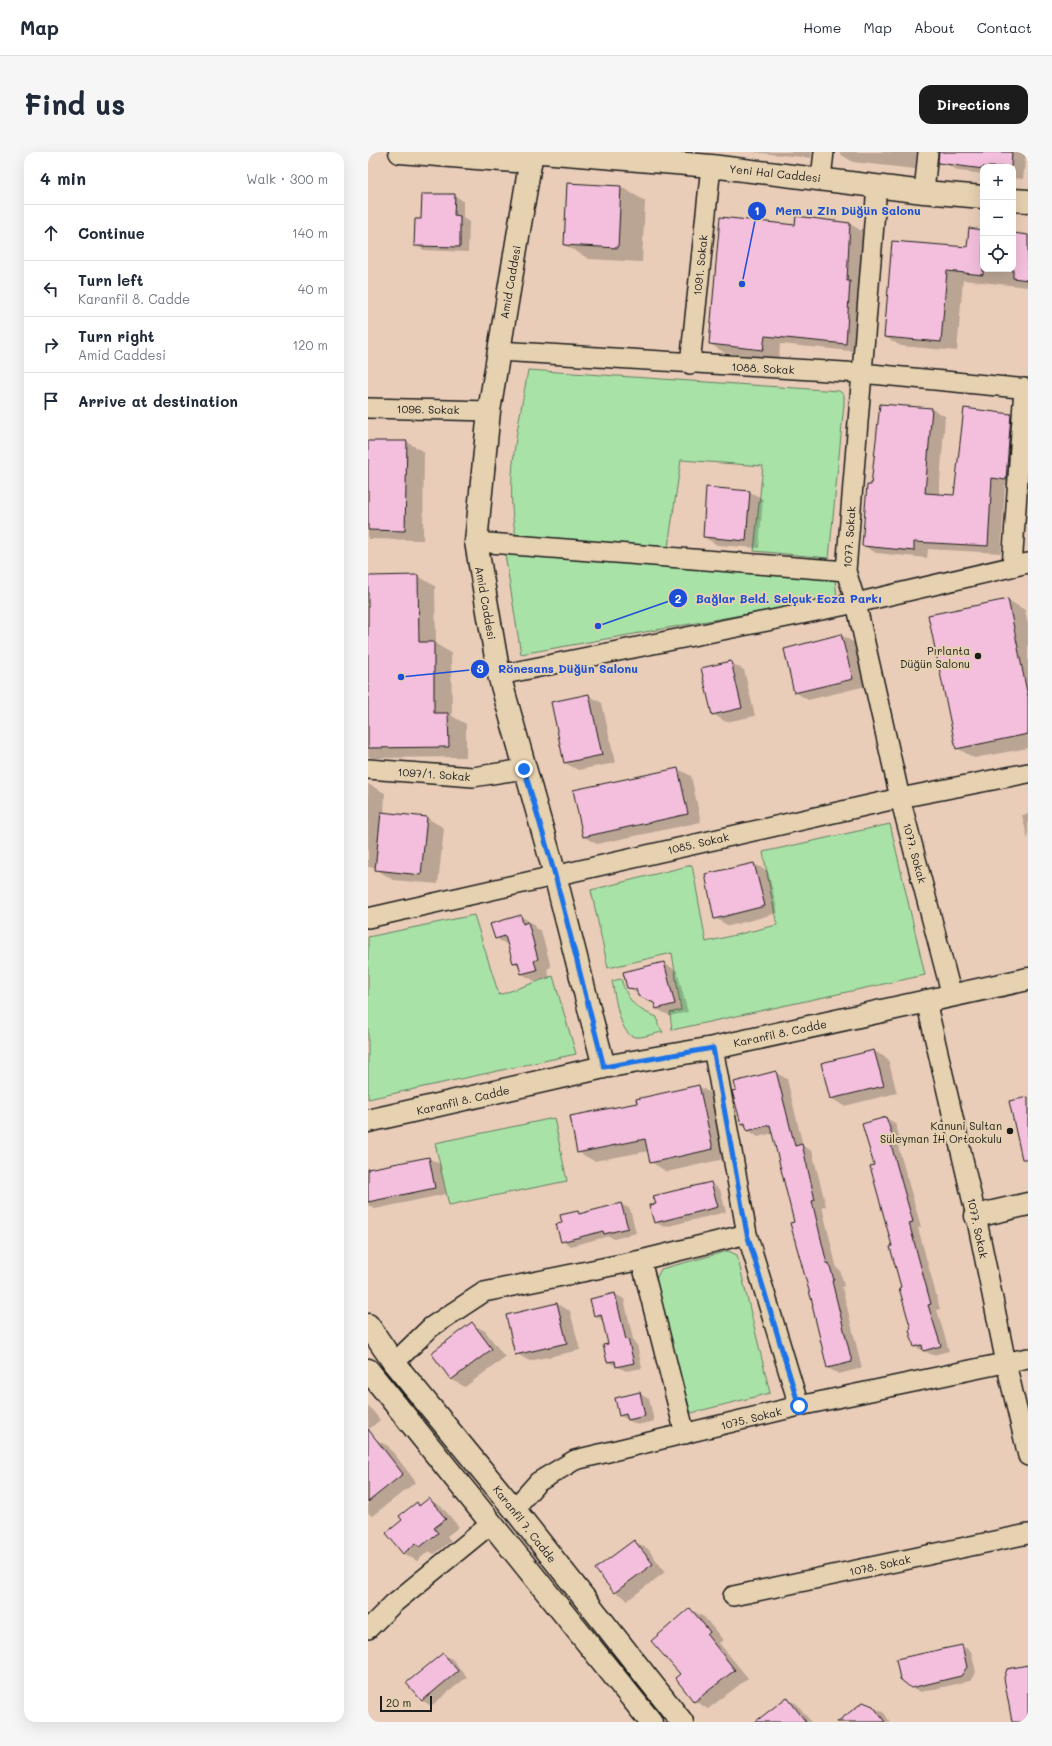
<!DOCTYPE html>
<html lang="en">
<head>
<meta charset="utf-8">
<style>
	body { margin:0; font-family:Mali,sans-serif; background:#f6f6f7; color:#1f2937 }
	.controls { position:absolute; right:12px; top:12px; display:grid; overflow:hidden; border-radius:8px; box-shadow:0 4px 16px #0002 }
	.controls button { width:36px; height:36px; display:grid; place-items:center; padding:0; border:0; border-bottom:1px solid #e0e1e3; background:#fff; color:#1f2937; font:20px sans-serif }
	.scale { position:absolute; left:12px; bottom:10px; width:52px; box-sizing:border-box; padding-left:4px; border:2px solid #1c1c1c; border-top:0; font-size:11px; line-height:14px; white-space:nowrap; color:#1c1c1c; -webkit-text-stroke:3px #e6d1b0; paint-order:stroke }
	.stop { position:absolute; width:12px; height:12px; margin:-9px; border:3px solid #1a73e8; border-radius:50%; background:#fff }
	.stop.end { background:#1a73e8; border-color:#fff; box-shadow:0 1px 4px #0008 }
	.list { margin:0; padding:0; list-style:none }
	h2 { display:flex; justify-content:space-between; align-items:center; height:52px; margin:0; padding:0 16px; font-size:17px }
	h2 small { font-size:13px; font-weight:400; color:#747a83 }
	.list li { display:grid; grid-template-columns:26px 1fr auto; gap:12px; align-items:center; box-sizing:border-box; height:56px; padding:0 16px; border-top:1px solid #e0e1e3 }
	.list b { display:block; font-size:15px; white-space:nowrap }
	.list p { margin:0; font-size:13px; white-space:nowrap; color:#747a83 }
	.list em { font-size:13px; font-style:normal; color:#747a83 }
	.icon { flex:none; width:22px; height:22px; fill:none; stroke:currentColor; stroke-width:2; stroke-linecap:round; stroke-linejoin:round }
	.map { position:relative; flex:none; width:660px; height:1570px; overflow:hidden; border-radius:12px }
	header { display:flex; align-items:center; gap:24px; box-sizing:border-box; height:56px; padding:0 20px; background:#fff; border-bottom:1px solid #e0e1e3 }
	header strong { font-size:19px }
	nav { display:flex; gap:22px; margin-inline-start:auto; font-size:14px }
	.intro { display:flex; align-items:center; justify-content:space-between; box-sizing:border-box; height:96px; padding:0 24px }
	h1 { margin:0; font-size:28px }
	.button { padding:10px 18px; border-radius:12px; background:#1c1c1c; color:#fff; font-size:14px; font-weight:700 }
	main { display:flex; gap:24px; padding:0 24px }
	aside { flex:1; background:#fff; border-radius:12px; box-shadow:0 4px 16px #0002 }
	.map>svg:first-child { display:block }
</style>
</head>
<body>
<header>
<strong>Map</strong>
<nav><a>Home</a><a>Map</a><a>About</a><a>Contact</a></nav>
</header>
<div class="intro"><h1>Find us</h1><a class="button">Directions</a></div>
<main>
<aside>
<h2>4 min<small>Walk · 300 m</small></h2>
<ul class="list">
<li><svg class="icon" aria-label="ahead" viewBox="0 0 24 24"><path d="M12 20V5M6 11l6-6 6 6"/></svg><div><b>Continue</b></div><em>140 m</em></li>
<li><svg class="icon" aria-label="left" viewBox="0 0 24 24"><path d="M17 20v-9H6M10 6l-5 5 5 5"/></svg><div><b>Turn left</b><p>Karanfil 8. Cadde</p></div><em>40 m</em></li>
<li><svg class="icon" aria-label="right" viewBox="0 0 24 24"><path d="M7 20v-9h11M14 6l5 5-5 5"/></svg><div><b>Turn right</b><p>Amid Caddesi</p></div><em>120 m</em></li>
<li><svg class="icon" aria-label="arrive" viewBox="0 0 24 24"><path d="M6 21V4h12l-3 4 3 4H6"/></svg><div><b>Arrive at destination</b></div></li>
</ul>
</aside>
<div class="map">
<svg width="660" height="1570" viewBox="0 0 660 1570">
	<rect width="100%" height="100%" fill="#e9cdb9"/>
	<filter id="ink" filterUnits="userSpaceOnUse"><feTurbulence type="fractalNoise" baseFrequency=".025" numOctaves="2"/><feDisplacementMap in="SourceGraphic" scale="8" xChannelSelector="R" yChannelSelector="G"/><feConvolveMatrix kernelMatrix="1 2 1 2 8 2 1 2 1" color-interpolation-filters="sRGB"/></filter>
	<g filter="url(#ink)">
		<path fill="#a9e2a7" stroke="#627f62" d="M 160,218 L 471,239 L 476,243 L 476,252 L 461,406 L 386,399 L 395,314 L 313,308 L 300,395 L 148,384 C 136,329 151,272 160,218 Z
			M 137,402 L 467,427 L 469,446 L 153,502 Z
			M 522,672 L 557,823 L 304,878 L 302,861 L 313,858 L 304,801 L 240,816 L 223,738 L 324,713 L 338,790 L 409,773 L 395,700 Z
			M 106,763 L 131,843 L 185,824 L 208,902 L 0,947 L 0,785 Z
			M 253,827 C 260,849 267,857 289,865 L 290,873 L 295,880 C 287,881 275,886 267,885 C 251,883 247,842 244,829 Z
			M 186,966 L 199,1029 L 81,1053 L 67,991 Z
			M 360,1099 L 369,1103 L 402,1241 L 323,1261 L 286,1131 L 293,1117 Z"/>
		<path fill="#0003" d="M 384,0 L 444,0 L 443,6 Z
			M 472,0 L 549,0 L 547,17 L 485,10 L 472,2 Z
			M 579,0 L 658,0 L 655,27 L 645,26 L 645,15 L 615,15 L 615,22 L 591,19 L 578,12 Z
			M 253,35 L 277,49 L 274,110 L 221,107 L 197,93 Z
			M 86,43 L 95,49 L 95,66 L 101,70 L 100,100 L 56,98 L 47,93 L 54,68 Z
			M 482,72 L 497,81 L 494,200 L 412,192 L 411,206 L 357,201 L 342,192 L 428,74 Z
			M 615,79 L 615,117 L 645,117 L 645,82 L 660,84 L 660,135 L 595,128 L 589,199 L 533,194 L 517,185 Z
			M 564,257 L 577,264 L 571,343 L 586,344 L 643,263 L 656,271 L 651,335 L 637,333 L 633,401 L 560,397 L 559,406 L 508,401 L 495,393 Z
			M 0,290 L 39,290 L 56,300 L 55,388 L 0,387 Z
			M 382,340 L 395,347 L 391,396 L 349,393 L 336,385 Z
			M 50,424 L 67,434 L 68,492 L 83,501 L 84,564 L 98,572 L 98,605 L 3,606 L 0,604 L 0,425 Z
			M 640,448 L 657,458 L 660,473 L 660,596 L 606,606 L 589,596 Z
			M 473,483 L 487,491 L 498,534 L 440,548 L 427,540 Z
			M 362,510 L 376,518 L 387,564 L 358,570 L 345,562 Z
			M 220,543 L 234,551 L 247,611 L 210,618 L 197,611 Z
			M 310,617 L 323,624 L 333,670 L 229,692 L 216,685 Z
			M 0,632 L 17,641 L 16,662 L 59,666 L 76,676 L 70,732 L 25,728 L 8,717 L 8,716 L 0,715 Z
			M 660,662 L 660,688 L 654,663 Z
			M 386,712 L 400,719 L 410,761 L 361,774 L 347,766 Z
			M 152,764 L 166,772 L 167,776 L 173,779 L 183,815 L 179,817 L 182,826 L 167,829 L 154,822 L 152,814 L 146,811 L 141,794 L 128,786 Z
			M 296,811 L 309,819 L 320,860 L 302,864 L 289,857 L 288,852 L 260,835 Z
			M 506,899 L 520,907 L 529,941 L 476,954 L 463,946 L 454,912 Z
			M 408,921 L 419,927 L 435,994 L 444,999 L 458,1054 L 454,1055 L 469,1117 L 472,1118 L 476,1134 L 474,1135 L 494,1216 L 471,1222 L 460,1216 L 405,981 L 390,985 L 380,978 L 379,975 L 373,972 Z
			M 330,934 L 346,943 L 360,1006 L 299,1020 L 283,1010 L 281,999 L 226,1009 L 210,1000 L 270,952 Z
			M 518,966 L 527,971 L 534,993 L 530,994 L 553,1075 L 550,1076 L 572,1157 L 569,1158 L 581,1199 L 565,1203 L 547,1195 L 545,1178 L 507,1014 L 495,973 Z
			M 60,1006 L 72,1012 L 78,1042 L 7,1057 L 0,1053 L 0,1018 Z
			M 343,1032 L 352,1037 L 358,1060 L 296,1075 L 287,1070 Z
			M 253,1052 L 262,1057 L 268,1081 L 246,1087 L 241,1084 L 203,1094 L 194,1089 L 196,1072 L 209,1060 L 214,1062 Z
			M 247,1142 L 256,1147 L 266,1191 L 269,1193 L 274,1216 L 258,1219 L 240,1210 L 241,1192 L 236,1169 L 227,1164 Z
			M 189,1152 L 202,1159 L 212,1198 L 161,1209 L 148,1201 Z
			M 104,1172 L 117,1179 L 137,1205 L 97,1235 L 83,1227 Z
			M 272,1242 L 281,1247 L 286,1269 L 269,1273 L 251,1263 Z
			M 0,1253 L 12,1268 L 0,1278 Z
			M 7,1287 L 20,1294 L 48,1330 L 4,1364 L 0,1361 L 0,1292 Z
			M 61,1347 L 74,1355 L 91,1375 L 79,1384 L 83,1389 L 66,1402 L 61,1399 L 49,1409 L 35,1401 L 49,1351 L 53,1353 Z
			M 266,1389 L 280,1397 L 297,1420 L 260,1448 L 247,1440 Z
			M 322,1457 L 336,1465 L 355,1488 L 351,1491 L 380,1526 L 340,1557 L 327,1549 L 308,1526 L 313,1522 Z
			M 594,1494 L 603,1499 L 608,1520 L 602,1529 L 553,1540 L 543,1535 Z
			M 75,1502 L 84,1507 L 99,1525 L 63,1554 L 54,1548 Z
			M 419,1547 L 429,1552 L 443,1570 L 389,1570 Z
			M 505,1555 L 516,1561 L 522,1570 L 470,1570 Z"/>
		<path fill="#f3bfdc" stroke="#1c1c1c" d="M 571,0 L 644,0 L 643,15 L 615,15 L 615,17 L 570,11 Z
			M 199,31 L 253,34 L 250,96 L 196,93 Z
			M 54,42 L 87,42 L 86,63 L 92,64 L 92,95 L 46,94 L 47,67 L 53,67 Z
			M 428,64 L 482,71 L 479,129 L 482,129 L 478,192 L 397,184 L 395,198 L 341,192 L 352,65 L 427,73 Z
			M 601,76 L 615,78 L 615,123 L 579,119 L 573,190 L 516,185 L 524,89 L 599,95 Z
			M 645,81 L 660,83 L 660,128 L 645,126 Z
			M 512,252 L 564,256 L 557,341 L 586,343 L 596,256 L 643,262 L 638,328 L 624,326 L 620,394 L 546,390 L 546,399 L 494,394 L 499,333 L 503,333 Z
			M 0,289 L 39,289 L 37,379 L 0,378 Z
			M 338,335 L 382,339 L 378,389 L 335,385 Z
			M 50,423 L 51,490 L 66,490 L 66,561 L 80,561 L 81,595 L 0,596 L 0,424 Z
			M 640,447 L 660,545 L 660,582 L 588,597 L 560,463 Z
			M 473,482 L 485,527 L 426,541 L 416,497 Z
			M 363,509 L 374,556 L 344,563 L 333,516 Z
			M 221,542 L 234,603 L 196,611 L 183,550 Z
			M 310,616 L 320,662 L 215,685 L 205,638 Z
			M 13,660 L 59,665 L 53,723 L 7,718 Z
			M 386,711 L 397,754 L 346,767 L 337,722 Z
			M 153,763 L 155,772 L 160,770 L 170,807 L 166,809 L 169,818 L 153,822 L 150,810 L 145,811 L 137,784 L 127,787 L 122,772 Z
			M 296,810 L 307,852 L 288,857 L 286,851 L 270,844 L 268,837 L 259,836 L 255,820 Z
			M 506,898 L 516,934 L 462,947 L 453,911 Z
			M 408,919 L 427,994 L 434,992 L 447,1048 L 444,1049 L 459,1112 L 461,1111 L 466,1128 L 464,1129 L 484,1210 L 459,1216 L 444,1153 L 445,1153 L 422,1071 L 426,1070 L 402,973 L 379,979 L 377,971 L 373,972 L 364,939 L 368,938 L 366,930 Z
			M 331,933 L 345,997 L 282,1011 L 277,987 L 209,1001 L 202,964 L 269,951 L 268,947 Z
			M 660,945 L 660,1007 L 654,1007 L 641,949 Z
			M 518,965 L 526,988 L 522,989 L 545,1070 L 541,1071 L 563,1152 L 560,1153 L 573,1194 L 555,1199 L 554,1193 L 546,1195 L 541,1178 L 543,1177 L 531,1136 L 533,1135 L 522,1095 L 524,1094 L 502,1014 L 506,1013 L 494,972 Z
			M 61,1005 L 67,1036 L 0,1050 L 0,1017 Z
			M 343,1030 L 350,1055 L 286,1071 L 281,1053 L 288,1052 L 285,1044 Z
			M 253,1051 L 260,1076 L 236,1082 L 235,1079 L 193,1090 L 188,1072 L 194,1071 L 192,1063 L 210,1059 L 211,1062 Z
			M 247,1141 L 258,1188 L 260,1187 L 266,1211 L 248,1215 L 247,1209 L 239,1210 L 235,1193 L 240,1192 L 233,1162 L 226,1164 L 222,1147 Z
			M 189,1151 L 199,1191 L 147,1203 L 138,1163 Z
			M 104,1170 L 124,1197 L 83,1228 L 63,1201 Z
			M 272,1240 L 277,1264 L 260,1268 L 258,1262 L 251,1264 L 247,1246 Z
			M 0,1277 L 35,1322 L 0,1350 Z
			M 61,1346 L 78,1367 L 66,1376 L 70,1381 L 52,1395 L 48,1391 L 35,1402 L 18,1381 L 34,1368 L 31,1364 L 49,1350 L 51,1354 Z
			M 266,1388 L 285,1412 L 246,1441 L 227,1417 Z
			M 322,1456 L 342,1480 L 339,1483 L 367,1518 L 326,1550 L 307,1526 L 312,1522 L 283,1489 Z
			M 594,1493 L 599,1515 L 593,1524 L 543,1536 L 532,1527 L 528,1507 Z
			M 75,1501 L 90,1519 L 54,1549 L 38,1531 Z
			M 660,1513 L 660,1570 L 644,1570 L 636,1526 L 639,1517 Z
			M 419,1545 L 438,1570 L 387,1570 Z
			M 495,1550 L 505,1554 L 517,1570 L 469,1570 Z"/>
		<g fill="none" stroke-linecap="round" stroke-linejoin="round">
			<g stroke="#1c1c1c" stroke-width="22">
				<path id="minor" d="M 453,26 L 456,0
					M 509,34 L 478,419 L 488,451 L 532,646 L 584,844
					M 556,40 L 560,0
					M 130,199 L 493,221 L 660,237
					M 322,212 L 343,14
					M 0,256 L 121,259
					M 108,390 L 478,419
					M 644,415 L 656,236
					M 131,523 L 488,451 L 660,411
					M 0,617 L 105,625 L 156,617
					M 0,766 L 532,646 L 660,621
					M 558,849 L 608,1064 L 638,1211 L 660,1304
					M 345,896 L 379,1082 L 431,1254
					M 273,1108 L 317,1282
					M 26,1211 L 63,1175 L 116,1140 L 273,1108 L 379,1082
					M 146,1357 L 170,1330 L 207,1308 L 431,1254 L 660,1206
					M 365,1444 L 660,1382
					M 0,1477 L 25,1452 L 124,1371"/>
			</g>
			<g stroke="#1c1c1c" stroke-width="25">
				<path id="tertiary" d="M 32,0 L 147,9 L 163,0
					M 164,0 L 121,259 L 108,390 L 131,523 L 187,723 L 236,915
					M 174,0 L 343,14 L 556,40 L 615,45
					M 645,48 L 660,49
					M 0,969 L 236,915 L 345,896 L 660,827
					M 608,1064 L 660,1052
					M 0,1173 L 26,1211 L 146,1357 L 314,1570
					M 0,1218 L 283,1570"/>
			</g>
			<use href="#minor" stroke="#e6d1b0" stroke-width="19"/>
			<use href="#tertiary" stroke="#e6d1b0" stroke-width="22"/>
		</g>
	</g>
	<g fill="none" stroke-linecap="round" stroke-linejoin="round" filter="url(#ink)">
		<path stroke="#1a73e8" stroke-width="5" d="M 156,617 L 187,723 L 236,915 L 345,896 L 379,1082 L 431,1254"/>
	</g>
	<g fill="#1c1c1c" stroke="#e6d1b0" stroke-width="1.5">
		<circle cx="610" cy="504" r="4"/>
		<circle cx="642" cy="979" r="4"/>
	</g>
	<g text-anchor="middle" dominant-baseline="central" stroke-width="4" stroke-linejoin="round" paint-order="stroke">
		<g font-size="11" fill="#1c1c1c" stroke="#e6d1b0">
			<text transform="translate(407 21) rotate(6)">Yeni Hal Caddesi</text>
			<text transform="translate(332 113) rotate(-84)">1091. Sokak</text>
			<text transform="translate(142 130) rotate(-80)">Amid Caddesi</text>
			<text transform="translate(395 216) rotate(3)">1088. Sokak</text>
			<text transform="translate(60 257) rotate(1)">1096. Sokak</text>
			<text transform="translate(481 385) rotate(-86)">1077. Sokak</text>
			<text transform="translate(118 451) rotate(80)">Amid Caddesi</text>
			<text transform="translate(66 622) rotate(4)">1097/1. Sokak</text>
			<text transform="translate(330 691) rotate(-13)">1085. Sokak</text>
			<text transform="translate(547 701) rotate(75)">1077. Sokak</text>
			<text transform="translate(412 881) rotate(-12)">Karanfil 8. Cadde</text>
			<text transform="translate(95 948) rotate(-13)">Karanfil 8. Cadde</text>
			<text transform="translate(610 1076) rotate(78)">1077. Sokak</text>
			<text transform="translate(383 1266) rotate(-14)">1075. Sokak</text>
			<text transform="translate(157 1372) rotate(52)">Karanfil 7. Cadde</text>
			<text transform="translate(512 1413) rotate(-12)">1078. Sokak</text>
		</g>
		<g font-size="11" fill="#1c1c1c" stroke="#e6d1b0" text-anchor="end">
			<text x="602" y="498">Pırlanta<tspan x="602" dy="13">Düğün Salonu</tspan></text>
			<text x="634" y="973">Kanuni Sultan<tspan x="634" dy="13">Süleyman İH Ortaokulu</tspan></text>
		</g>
	</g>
	<path fill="none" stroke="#1d4ed8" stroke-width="1.5" d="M374 132L389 59M230 474L310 446M33 525L112 517"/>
	<g fill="#1d4ed8" stroke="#e6d1b0" stroke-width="1.5">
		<circle cx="374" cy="132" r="4"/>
		<circle cx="230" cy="474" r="4"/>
		<circle cx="33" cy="525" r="4"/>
		<circle cx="389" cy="59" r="10"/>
		<circle cx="310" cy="446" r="10"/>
		<circle cx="112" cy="517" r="10"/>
	</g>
	<g font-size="12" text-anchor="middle" font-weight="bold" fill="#fff">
		<text x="389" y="63">1</text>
		<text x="310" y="451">2</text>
		<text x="112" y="521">3</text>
	</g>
	<g font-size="12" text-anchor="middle" font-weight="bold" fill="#1d4ed8" stroke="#e6d1b0" stroke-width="4" stroke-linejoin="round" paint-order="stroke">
		<text x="480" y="63">Mem u Zin Düğün Salonu</text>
		<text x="421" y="451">Bağlar Beld. Selçuk Ecza Parkı</text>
		<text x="200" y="521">Rönesans Düğün Salonu</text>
	</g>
</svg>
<div class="controls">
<button>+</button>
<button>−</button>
<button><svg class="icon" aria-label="locate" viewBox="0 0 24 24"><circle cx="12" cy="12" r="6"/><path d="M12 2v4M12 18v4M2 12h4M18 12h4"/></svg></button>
</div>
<div class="scale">20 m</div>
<div class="stop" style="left:431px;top:1254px"></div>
<div class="stop end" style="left:156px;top:617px"></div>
</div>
</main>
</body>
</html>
